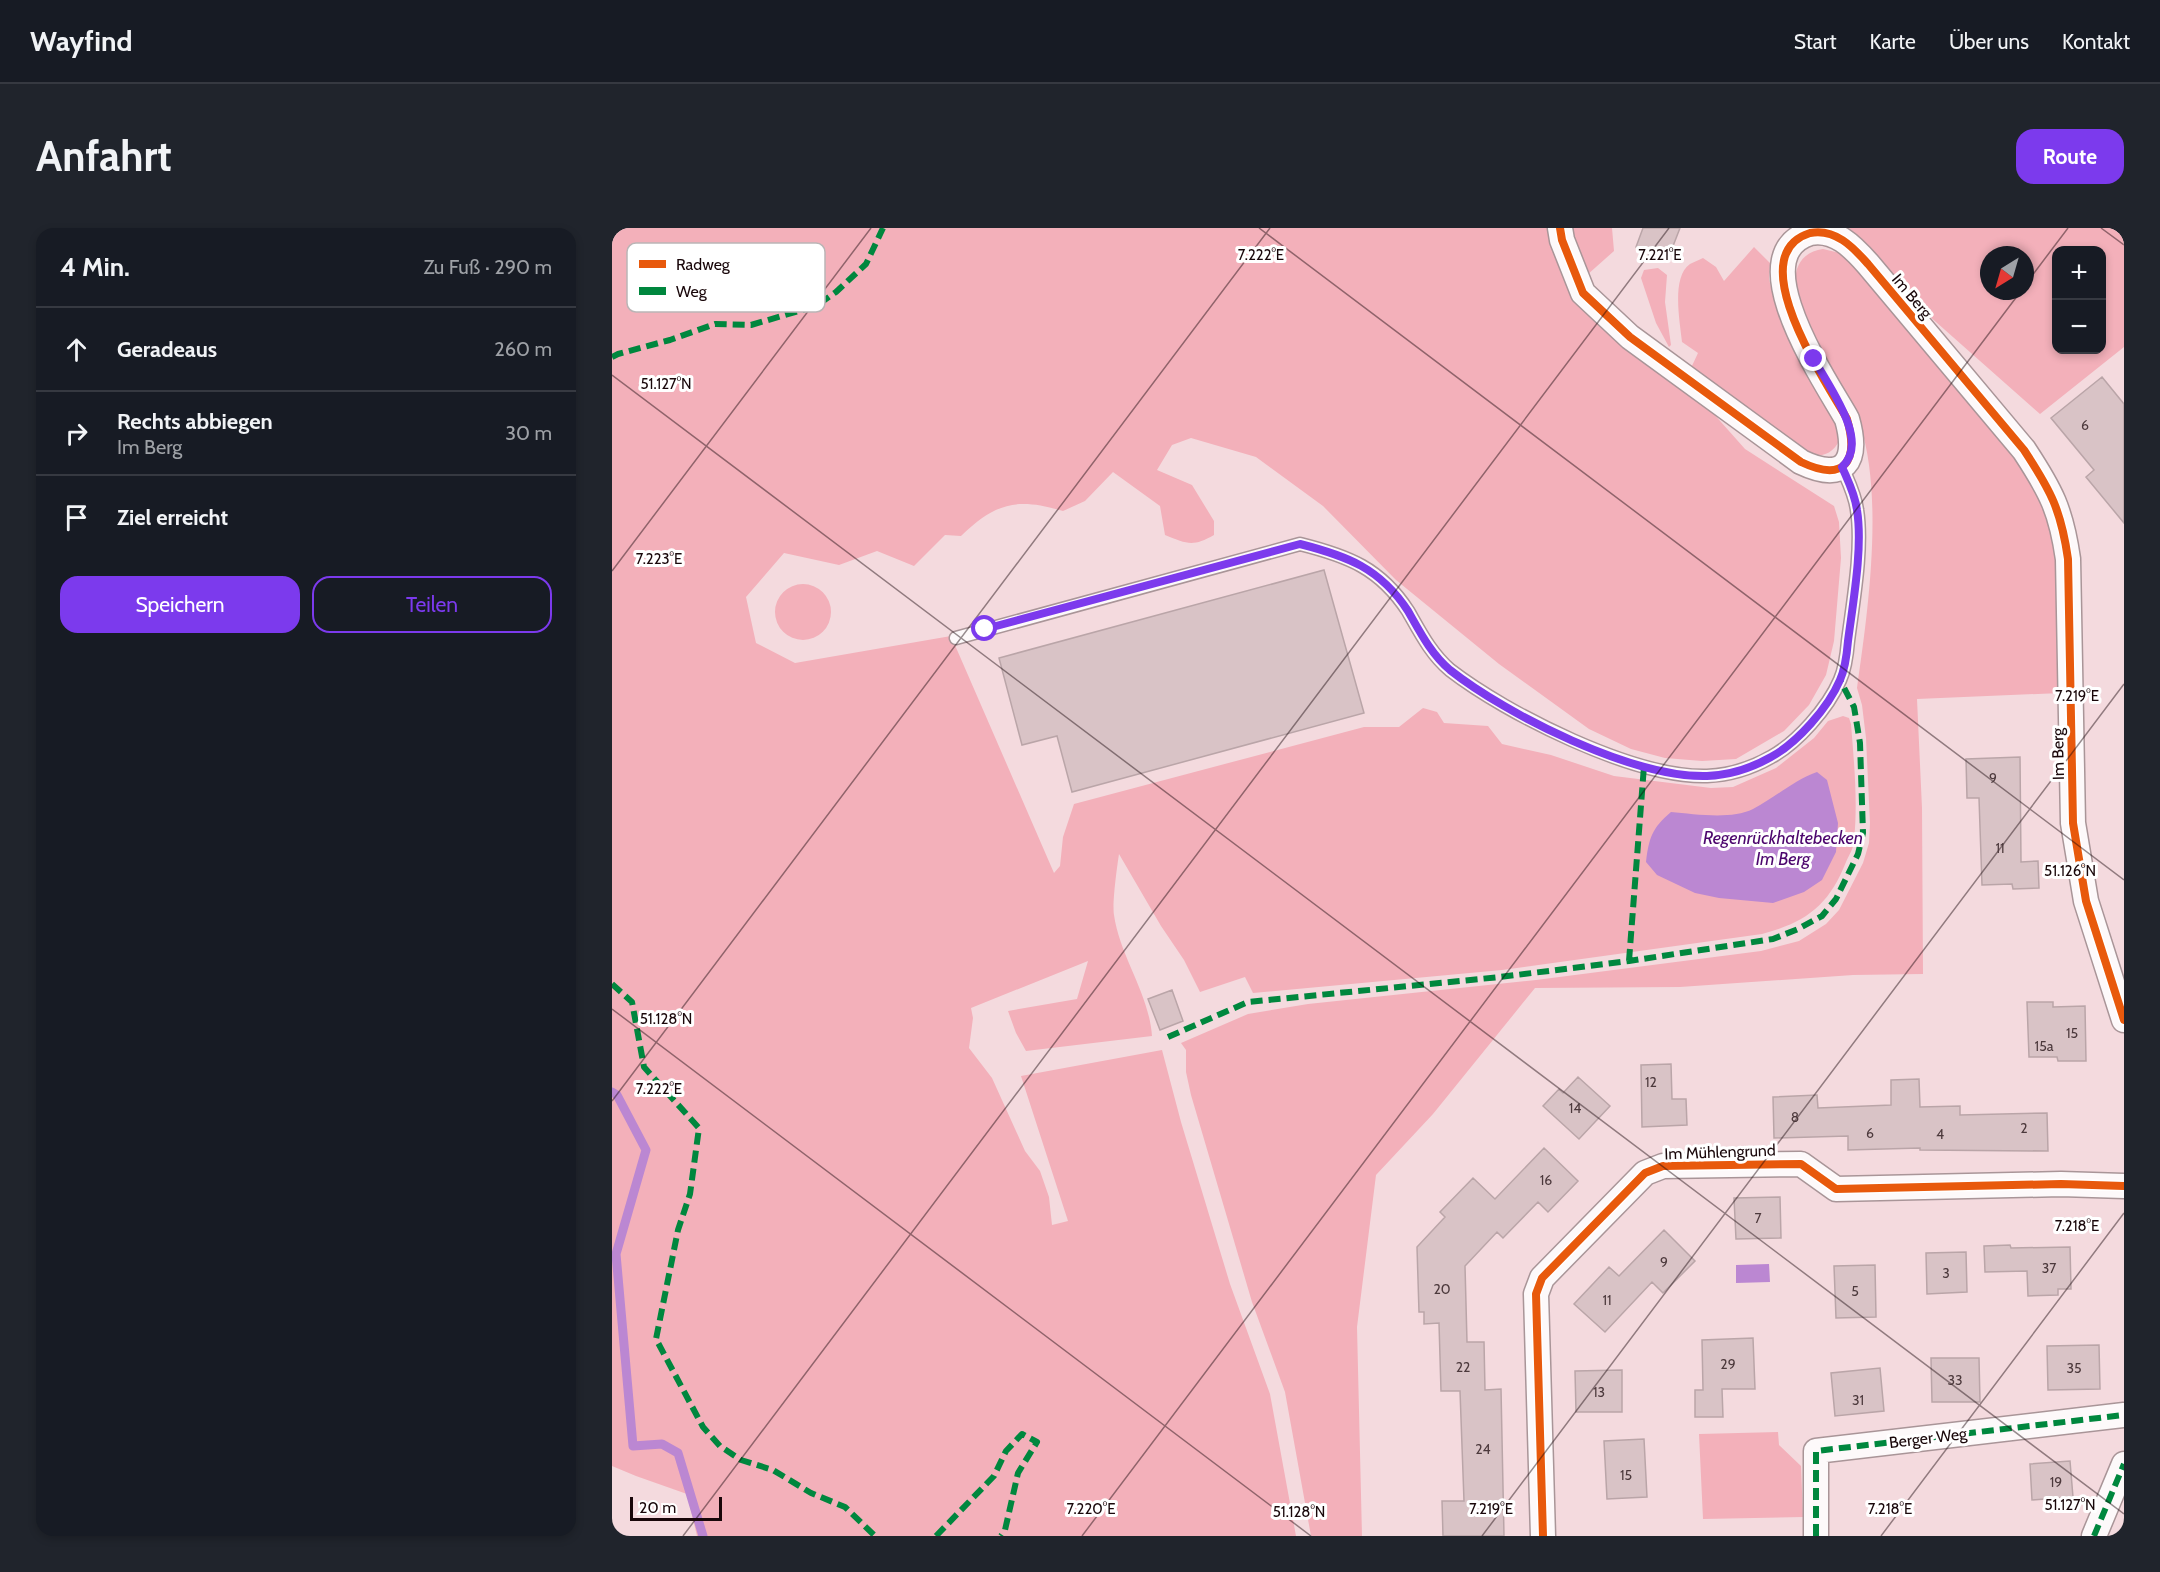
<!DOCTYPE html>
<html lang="de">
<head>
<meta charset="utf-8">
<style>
	body { margin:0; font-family:Cabin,sans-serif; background:#20242c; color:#f1f3f6 }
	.controls { position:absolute; right:18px; top:18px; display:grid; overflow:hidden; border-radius:12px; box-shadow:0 3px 9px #0003 }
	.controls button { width:54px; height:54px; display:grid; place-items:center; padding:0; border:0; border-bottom:2px solid #363941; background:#171b24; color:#f1f3f6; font:30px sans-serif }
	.compass { position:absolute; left:1368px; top:18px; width:54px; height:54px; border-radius:50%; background:#171b24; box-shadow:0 3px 9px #0003; rotate:217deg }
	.scale { position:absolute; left:18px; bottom:15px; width:92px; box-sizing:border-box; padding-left:6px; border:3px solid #19070a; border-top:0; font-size:16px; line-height:21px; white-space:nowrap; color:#19070a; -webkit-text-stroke:4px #fff; paint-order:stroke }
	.stop { position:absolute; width:18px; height:18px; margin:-14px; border:4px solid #7c3aed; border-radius:50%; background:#fff }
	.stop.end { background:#7c3aed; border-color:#fff; box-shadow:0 2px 6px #0008 }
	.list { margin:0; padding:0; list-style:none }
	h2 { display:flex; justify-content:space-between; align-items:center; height:78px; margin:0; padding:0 24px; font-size:26px }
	h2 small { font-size:20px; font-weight:400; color:#9ea1a6 }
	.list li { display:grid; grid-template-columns:39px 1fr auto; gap:18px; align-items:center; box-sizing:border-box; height:84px; padding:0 24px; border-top:2px solid #363941 }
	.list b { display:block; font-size:22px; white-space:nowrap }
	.list p { margin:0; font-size:20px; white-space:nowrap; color:#9ea1a6 }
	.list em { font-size:20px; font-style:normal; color:#9ea1a6 }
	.actions { display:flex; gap:12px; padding:18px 24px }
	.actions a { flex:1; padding:14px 0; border:2px solid #7c3aed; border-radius:18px; text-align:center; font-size:21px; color:#7c3aed }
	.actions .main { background:#7c3aed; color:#fff }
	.icon { flex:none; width:33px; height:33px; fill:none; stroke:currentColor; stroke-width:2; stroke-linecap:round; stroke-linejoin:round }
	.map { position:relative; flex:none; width:1512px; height:1308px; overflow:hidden; border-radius:18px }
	header { display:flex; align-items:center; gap:36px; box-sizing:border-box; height:84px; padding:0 30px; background:#171b24; border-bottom:2px solid #363941 }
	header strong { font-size:28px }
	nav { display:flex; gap:33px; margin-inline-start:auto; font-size:21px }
	.intro { display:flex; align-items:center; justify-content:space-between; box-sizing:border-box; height:144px; padding:0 36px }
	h1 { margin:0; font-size:42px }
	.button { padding:15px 27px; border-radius:18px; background:#7c3aed; color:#fff; font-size:21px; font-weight:700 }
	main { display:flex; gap:36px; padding:0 36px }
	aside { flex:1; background:#171b24; border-radius:18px; box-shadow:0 3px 9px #0003 }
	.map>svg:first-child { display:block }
</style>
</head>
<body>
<header>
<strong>Wayfind</strong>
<nav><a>Start</a><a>Karte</a><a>Über uns</a><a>Kontakt</a></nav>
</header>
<div class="intro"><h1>Anfahrt</h1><a class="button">Route</a></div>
<main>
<aside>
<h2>4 Min.<small>Zu Fuß · 290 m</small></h2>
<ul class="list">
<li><svg class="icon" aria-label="ahead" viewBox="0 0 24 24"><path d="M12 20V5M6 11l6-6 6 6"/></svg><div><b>Geradeaus</b></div><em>260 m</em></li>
<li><svg class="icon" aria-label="right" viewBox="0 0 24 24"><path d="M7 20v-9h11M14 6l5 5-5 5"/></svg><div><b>Rechts abbiegen</b><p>Im Berg</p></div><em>30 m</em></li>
<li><svg class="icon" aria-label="arrive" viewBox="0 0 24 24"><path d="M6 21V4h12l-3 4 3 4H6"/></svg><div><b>Ziel erreicht</b></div></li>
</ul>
<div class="actions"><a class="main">Speichern</a><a>Teilen</a></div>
</aside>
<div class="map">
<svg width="1512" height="1308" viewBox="0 0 1512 1308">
	<rect width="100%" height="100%" fill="#f4dade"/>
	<path fill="#f3b0ba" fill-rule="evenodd" d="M 7,0 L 940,0 L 942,16 L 1052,143 L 1101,185 L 1133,221 L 1222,278 L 1227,294 L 1229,330 L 1222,413 L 1214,447 L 1197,477 L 1172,503 L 1124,531 L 1090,533 L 1053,530 L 1019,521 L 977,501 L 887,436 L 784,352 L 711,278 L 644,229 L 579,210 L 560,217 L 545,242 L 580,257 L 602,293 L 602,307 C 581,319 575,316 553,307 L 548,278 L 501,244 L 473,273 L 451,283 C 405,269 383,275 349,308 L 333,307 L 302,338 L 265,323 L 227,337 L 172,325 L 134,369 L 144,415 L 183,435 L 339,408 L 442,645 L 448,638 L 451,609 L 462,576 L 752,499 L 787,499 L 811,480 L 825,484 L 832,495 L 876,498 L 890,516 L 939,527 L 1002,548 L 1099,560 L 1121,559 L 1164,540 L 1202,510 L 1216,493 L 1231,488 L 1237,490 L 1239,496 C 1242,534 1246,574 1242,612 C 1242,620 1237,627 1234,634 C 1217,677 1195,694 1150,706 L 890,742 L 641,765 L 633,749 L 588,764 L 572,732 L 549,698 L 507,626 C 505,639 500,676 502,687 C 508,729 537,765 540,808 L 414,823 L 404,805 L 396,783 L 465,771 L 476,733 L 359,780 L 361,790 L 357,820 L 380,850 L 413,923 L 428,943 L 437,969 L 440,997 L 456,993 L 409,848 L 550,822 L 569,894 L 618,1056 L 658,1166 L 684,1308 L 85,1308 L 75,1266 L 24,1248 L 0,1238 L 0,2 Z
		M 956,0 L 1000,0 L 1002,23 L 975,47 Z
		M 1237,0 L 1512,0 L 1512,119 L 1428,186 L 1298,71 L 1250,12 ZM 1444,22 L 1490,22 L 1490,122 L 1444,122 ZM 1377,27 L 1413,27 L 1413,63 L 1377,63 Z
		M 1142,19 L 1158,35 L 1157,51 L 1161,68 L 1168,87 L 1224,193 L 1228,211 C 1222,224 1214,228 1200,228 L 1079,140 L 1086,125 L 1070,114 C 1068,94 1059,49 1078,36 C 1082,34 1087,32 1091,30 L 1104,39 L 1112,53 Z
		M 1211,21 L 1232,26 L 1393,216 L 1418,251 L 1435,288 L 1443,327 L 1450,461 L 1472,464 L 1305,471 L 1310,580 L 1311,746 L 1241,747 L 1068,759 L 923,760 L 821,886 L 764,947 L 745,1099 L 750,1308 L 699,1308 L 673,1164 L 640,1074 L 579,867 L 574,844 L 574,822 L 569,815 L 636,786 L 696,776 L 924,752 L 1149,723 L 1187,713 L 1214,696 L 1227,682 L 1251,635 L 1257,615 L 1258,595 L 1254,510 L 1250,477 L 1245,460 C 1256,383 1272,270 1248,196 C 1245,188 1239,180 1235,172 C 1220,143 1188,91 1184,60 C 1181,39 1190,24 1211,21 Z
		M 1046,40 L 1055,47 L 1053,74 L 1059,117 L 1057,119 L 1044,95 L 1029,50 L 1032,42 Z
		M163 384a28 28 0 1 1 56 0a28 28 0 1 1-56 0Z
		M 1166,1204 L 1167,1217 L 1189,1238 L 1191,1289 L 1091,1291 L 1087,1206 Z"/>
	<path fill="#bb87d2" d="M 1205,544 L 1215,552 L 1226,595 L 1224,624 L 1210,652 L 1192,664 L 1161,675 L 1107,670 L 1083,665 L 1045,647 L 1034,634 C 1037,610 1040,600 1059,584 C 1083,586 1119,592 1141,581 C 1164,569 1182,552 1205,544 Z
		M 1157,1036 L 1158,1054 L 1124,1055 L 1124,1037 Z"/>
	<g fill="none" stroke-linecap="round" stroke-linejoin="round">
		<path stroke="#bb87d2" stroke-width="9" d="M 0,864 L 5,867 L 34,922 L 4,1026 L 21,1218 L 50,1216 L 66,1225 L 91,1308"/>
	</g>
	<path fill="#d9c3c6" stroke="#baa5a8" stroke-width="1.5" d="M 1031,0 L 1068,0 L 1056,31 L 1024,19 Z
		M 1490,149 L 1512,176 L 1512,295 L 1474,249 L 1482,242 L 1439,190 Z
		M 712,342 L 752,485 L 460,564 L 445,508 L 410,517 L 387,430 Z
		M 1408,529 L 1409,634 L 1426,633 L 1427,660 L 1401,661 L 1400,656 L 1370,657 L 1367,570 L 1355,570 L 1354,531 Z
		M 560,762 L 571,793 L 548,802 L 536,771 Z
		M 1415,774 L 1441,774 L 1441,779 L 1473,778 L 1474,833 L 1446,833 L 1445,829 L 1417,829 Z
		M 1059,836 L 1060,871 L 1074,871 L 1075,897 L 1030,899 L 1029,837 Z
		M 966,849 L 998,878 L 967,911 L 931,878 L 947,861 L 951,865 Z
		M 1307,851 L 1308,879 L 1348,878 L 1348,887 L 1435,885 L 1436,923 L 1308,922 L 1308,920 L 1236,922 L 1236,908 L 1162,910 L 1161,869 L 1205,867 L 1206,880 L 1279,877 L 1279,852 Z
		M 932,920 L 966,953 L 936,984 L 926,974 L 891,1010 L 885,1004 L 853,1038 L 855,1114 L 872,1114 L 873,1162 L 889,1161 L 892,1308 L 831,1308 L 830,1273 L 852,1273 L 848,1163 L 829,1163 L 827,1095 L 812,1096 L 812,1084 L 807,1084 L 805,1019 L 833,989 L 828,984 L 861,950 L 883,971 Z
		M 1168,969 L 1169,1010 L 1124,1011 L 1122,970 Z
		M 1052,1002 L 1083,1033 L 1051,1065 L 1040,1054 L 993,1104 L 962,1076 L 997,1039 L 1007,1048 Z
		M 1398,1017 L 1399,1020 L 1458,1019 L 1459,1061 L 1446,1061 L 1446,1067 L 1416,1068 L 1415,1043 L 1373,1044 L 1372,1018 Z
		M 1354,1024 L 1355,1064 L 1315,1066 L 1314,1025 Z
		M 1263,1037 L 1264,1089 L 1224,1090 L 1222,1038 Z
		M 1141,1110 L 1143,1161 L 1110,1161 L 1111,1189 L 1083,1189 L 1083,1162 L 1091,1162 L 1090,1112 Z
		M 1487,1117 L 1488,1161 L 1436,1162 L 1435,1118 Z
		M 1319,1130 L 1367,1130 L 1368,1174 L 1320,1174 Z
		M 1268,1140 L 1272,1183 L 1223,1188 L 1219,1145 Z
		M 1010,1142 L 1010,1184 L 964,1184 L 963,1143 Z
		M 1032,1211 L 1035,1269 L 995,1271 L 992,1213 Z
		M 1458,1233 L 1461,1269 L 1420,1272 L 1418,1236 Z"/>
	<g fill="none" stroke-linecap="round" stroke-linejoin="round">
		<g stroke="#a99598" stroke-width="15">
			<path id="lane" d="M 344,410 L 688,316 C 736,328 768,340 796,383 C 808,404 819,426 838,442 C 895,486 1022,550 1095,548 C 1119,547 1138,541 1159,529 C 1185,515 1216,480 1228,452 C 1233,441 1235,425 1236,413 C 1241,374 1251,320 1245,282 C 1243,266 1236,253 1230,239"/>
		</g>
		<g stroke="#a99598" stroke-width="27">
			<path id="street" d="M 948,0 L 950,12 L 971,65 L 1018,109 L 1189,234 C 1233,255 1247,233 1235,191 C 1215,155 1127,27 1198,5 C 1223,0 1241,19 1256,36 L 1412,222 C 1439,263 1449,282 1456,331 L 1461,595 L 1474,673 L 1512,792
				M 931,1308 L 924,1066 L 930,1050 L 1033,945 L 1051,938 L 1189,936 L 1224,961 L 1449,956 L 1512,958
				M 1204,1308 L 1204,1223 L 1512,1187
				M 1482,1308 L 1512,1236"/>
		</g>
		<use href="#lane" stroke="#fdf9fa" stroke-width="12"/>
		<use href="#street" stroke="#fdf9fa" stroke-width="24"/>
		<path stroke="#00873e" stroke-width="6" stroke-dasharray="12 6" stroke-linecap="butt" d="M 0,129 L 6,126 L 58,112 L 103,96 L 139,97 L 204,78 L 224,64 L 254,36 L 271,0
			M 1017,733 L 1032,538
			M 0,756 L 20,774 L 32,839 L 87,900 L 78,966 L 66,1002 L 44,1111 L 91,1199 L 108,1218 L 129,1232 L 161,1242 L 199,1265 L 233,1279 L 263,1308
			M 556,809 L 636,774 L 888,749 L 1017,733 L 1161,711 L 1186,701 L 1210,688 L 1224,671 L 1246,626 L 1251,605 L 1248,515 L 1242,479 L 1228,452
			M 324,1308 L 382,1248 L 394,1223 L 410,1206 L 425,1214 L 406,1245 L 393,1302 L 389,1308
			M 1204,1308 L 1204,1223 L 1512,1187
			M 1482,1308 L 1512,1236"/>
		<g stroke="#fff" stroke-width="11">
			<path id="cycleway" d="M 948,0 L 950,12 L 971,65 L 1018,109 L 1189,234 C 1233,255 1247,233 1235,191 C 1215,155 1127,27 1198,5 C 1223,0 1241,19 1256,36 L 1412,222 C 1439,263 1449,282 1456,331 L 1461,595 L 1474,673 L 1512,792
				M 931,1308 L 924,1066 L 930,1050 L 1033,945 L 1051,938 L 1189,936 L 1224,961 L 1449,956 L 1512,958"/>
		</g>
		<use href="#cycleway" stroke="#e8590c" stroke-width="8"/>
	</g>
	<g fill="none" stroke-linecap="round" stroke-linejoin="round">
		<path stroke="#7c3aed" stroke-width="8" d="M 373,401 L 688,316 C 735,328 768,340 796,383 C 808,404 819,426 838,442 C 895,487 1021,550 1095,548 C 1119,547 1138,541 1159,529 C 1185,515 1216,480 1228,452 C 1233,441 1235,425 1236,413 C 1241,374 1251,320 1245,282 C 1243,266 1236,253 1230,239 C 1259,213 1216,158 1202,131"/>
	</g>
	<path fill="none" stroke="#19070a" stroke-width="1.5" stroke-opacity="0.45" d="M 647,0 L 1512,652M 1489,0 L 1512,17M 1413,57 L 1456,0M 0,147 L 1512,1286M 0,343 L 259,0M 0,781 L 699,1308M 0,873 L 658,0M 71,1308 L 1057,0M 470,1308 L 1409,63M 870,1308 L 1512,456M 1269,1308 L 1512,985"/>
	<g text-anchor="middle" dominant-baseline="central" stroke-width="6" stroke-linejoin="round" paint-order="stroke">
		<g font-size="14" fill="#4c393c">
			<text x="1473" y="197">6</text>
			<text x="1381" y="550">9</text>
			<text x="1388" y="620">11</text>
			<text x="1460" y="805">15</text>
			<text x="1432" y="818">15a</text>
			<text x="1039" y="854">12</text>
			<text x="963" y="880">14</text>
			<text x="1183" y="889">8</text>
			<text x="1412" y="900">2</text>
			<text x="1258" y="905">6</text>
			<text x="1328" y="906">4</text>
			<text x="934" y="952">16</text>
			<text x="1146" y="990">7</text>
			<text x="1052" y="1034">9</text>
			<text x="1437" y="1040">37</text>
			<text x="1334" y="1045">3</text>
			<text x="830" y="1061">20</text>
			<text x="1243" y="1063">5</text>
			<text x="995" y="1072">11</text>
			<text x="1116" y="1136">29</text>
			<text x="851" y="1139">22</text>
			<text x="1462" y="1140">35</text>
			<text x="1343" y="1152">33</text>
			<text x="987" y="1164">13</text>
			<text x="1246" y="1172">31</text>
			<text x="871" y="1221">24</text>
			<text x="1014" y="1247">15</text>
			<text x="1444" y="1254">19</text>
		</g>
		<g font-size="16" fill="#19070a" stroke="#fff">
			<text transform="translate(1300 68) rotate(50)">Im Berg</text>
			<text transform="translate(1446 526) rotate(-91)">Im Berg</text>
			<text transform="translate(1108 924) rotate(-2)">Im Mühlengrund</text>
			<text transform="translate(1316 1210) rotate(-7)">Berger Weg</text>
		</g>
		<g font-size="18" font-style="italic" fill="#4c066d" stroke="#fff">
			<text x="1171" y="610">Regenrückhaltebecken<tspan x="1171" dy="21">Im Berg</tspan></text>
		</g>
	</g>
	<rect x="15" y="15" width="198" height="69" rx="9" fill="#fff" stroke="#bab5b6" stroke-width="1.5"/>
	<rect x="27" y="32" width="27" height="8" fill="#e8590c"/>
	<rect x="27" y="59" width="27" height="8" fill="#00873e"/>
	<g font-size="16" fill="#19070a">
		<text x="64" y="42">Radweg</text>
		<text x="64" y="69">Weg</text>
	</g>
	<g font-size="15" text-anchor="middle" fill="#19070a" stroke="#fff" stroke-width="6" stroke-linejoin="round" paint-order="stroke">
		<text x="649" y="32">7.222°E</text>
		<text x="1048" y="32">7.221°E</text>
		<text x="54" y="161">51.127°N</text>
		<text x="47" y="336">7.223°E</text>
		<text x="1465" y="473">7.219°E</text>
		<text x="1458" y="648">51.126°N</text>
		<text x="54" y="796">51.128°N</text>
		<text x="47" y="866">7.222°E</text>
		<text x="1465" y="1003">7.218°E</text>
		<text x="1458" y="1282">51.127°N</text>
		<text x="479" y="1286">7.220°E</text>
		<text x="879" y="1286">7.219°E</text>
		<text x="1278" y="1286">7.218°E</text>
		<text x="687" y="1289">51.128°N</text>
	</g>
</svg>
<div class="controls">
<button>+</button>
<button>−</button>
</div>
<svg class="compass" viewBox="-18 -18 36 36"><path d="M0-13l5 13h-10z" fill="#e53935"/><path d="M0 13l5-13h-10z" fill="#9ea1a6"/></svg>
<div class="scale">20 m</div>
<div class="stop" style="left:373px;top:401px"></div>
<div class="stop end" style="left:1202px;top:131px"></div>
</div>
</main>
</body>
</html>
